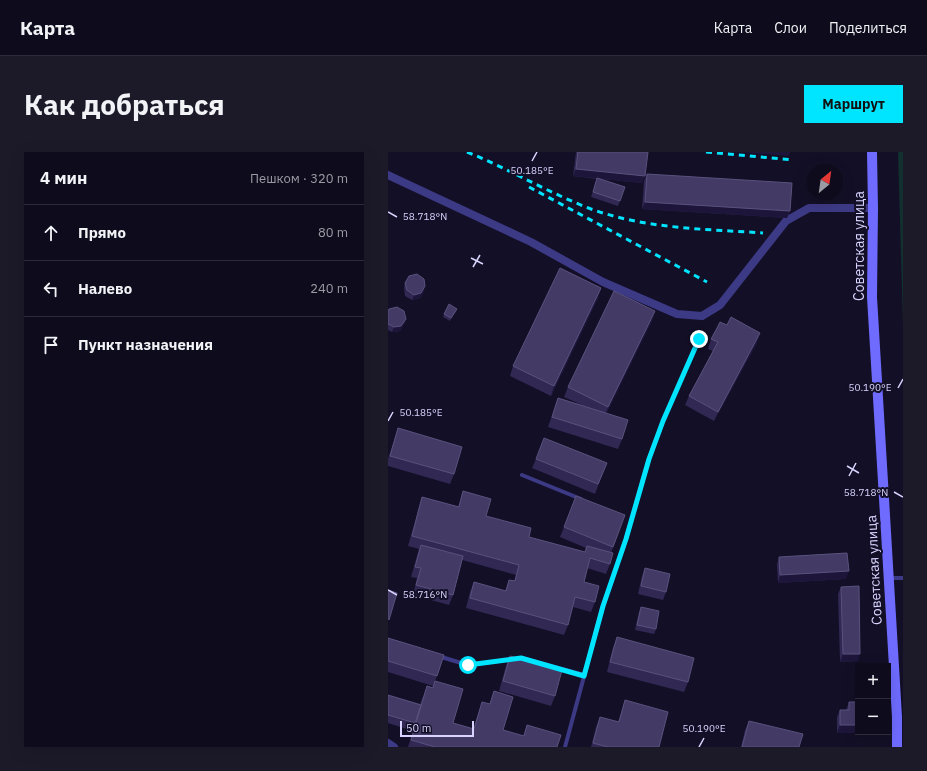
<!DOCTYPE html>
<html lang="ru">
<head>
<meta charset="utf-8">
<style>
	body { margin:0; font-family:"IBM Plex Sans",sans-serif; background:#1c1929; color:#f1f3f6 }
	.controls { position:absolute; right:12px; bottom:12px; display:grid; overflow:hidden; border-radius:0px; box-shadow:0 4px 16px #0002 }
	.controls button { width:36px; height:36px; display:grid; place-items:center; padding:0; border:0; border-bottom:1px solid #2e2b3b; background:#0e0b1c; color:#f1f3f6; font:20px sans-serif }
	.compass { position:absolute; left:419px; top:12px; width:36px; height:36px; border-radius:50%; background:#0e0b1c; box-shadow:0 4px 16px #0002; rotate:29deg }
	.scale { position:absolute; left:12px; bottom:10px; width:74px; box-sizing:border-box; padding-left:4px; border:2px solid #d9d4ff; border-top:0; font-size:11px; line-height:14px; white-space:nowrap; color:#d9d4ff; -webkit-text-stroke:3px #130f26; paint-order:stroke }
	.stop { position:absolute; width:12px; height:12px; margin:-9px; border:3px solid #00e5ff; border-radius:50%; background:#fff }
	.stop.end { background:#00e5ff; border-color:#fff; box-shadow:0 1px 4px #0008 }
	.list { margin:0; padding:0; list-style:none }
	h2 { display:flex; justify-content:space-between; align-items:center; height:52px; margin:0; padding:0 16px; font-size:17px }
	h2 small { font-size:13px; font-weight:400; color:#9b9ba3 }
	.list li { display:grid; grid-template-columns:26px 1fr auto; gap:12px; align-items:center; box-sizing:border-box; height:56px; padding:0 16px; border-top:1px solid #2e2b3b }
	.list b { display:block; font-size:15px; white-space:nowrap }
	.list em { font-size:13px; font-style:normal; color:#9b9ba3 }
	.icon { flex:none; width:22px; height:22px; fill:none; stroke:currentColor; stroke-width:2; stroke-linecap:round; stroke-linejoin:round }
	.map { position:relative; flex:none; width:515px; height:595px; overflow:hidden; border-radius:0px }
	header { display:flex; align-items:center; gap:24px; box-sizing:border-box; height:56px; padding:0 20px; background:#0e0b1c; border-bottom:1px solid #2e2b3b }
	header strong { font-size:19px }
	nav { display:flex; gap:22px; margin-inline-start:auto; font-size:14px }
	.intro { display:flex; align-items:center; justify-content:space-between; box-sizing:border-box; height:96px; padding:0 24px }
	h1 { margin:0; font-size:28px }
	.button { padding:10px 18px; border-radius:0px; background:#00e5ff; color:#111; font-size:14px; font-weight:700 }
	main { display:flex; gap:24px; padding:0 24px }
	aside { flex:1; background:#0e0b1c; border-radius:0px; box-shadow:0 4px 16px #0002 }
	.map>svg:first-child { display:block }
</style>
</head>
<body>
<header>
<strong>Карта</strong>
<nav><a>Карта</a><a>Слои</a><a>Поделиться</a></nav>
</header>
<div class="intro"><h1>Как добраться</h1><a class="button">Маршрут</a></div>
<main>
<aside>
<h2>4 мин<small>Пешком · 320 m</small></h2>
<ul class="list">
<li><svg class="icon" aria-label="ahead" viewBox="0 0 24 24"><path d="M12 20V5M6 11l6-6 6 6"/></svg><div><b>Прямо</b></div><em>80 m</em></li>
<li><svg class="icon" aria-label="left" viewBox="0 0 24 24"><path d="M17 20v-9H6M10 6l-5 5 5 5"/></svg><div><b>Налево</b></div><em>240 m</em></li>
<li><svg class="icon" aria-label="arrive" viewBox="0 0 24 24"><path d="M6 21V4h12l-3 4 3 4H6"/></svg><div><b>Пункт назначения</b></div></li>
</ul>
</aside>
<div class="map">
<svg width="515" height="595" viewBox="0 0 515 595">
	<rect width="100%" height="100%" fill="#130f26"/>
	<path fill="#12302f" d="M 510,0 L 515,0 L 515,173 Z"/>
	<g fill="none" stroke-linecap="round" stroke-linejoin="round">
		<path stroke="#3d3a85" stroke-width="4" d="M 134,323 L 193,347
			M 501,426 L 515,426
			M 50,504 L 80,513 L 133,506 L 196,523
			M 177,595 L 215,454 L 238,387 L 261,307 L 275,269 L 311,187"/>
		<path stroke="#3d3a85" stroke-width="8" d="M 0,23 L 143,90 L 215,130 L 289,162 L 314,164 L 332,153 L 398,69 L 421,56 L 485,56
			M 0,591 L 6,595"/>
		<path stroke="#6f6bff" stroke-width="10" d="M 484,0 L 485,56 L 484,145 L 509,565 L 509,595"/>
		<path stroke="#00e5ff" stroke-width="3" stroke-dasharray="6 5" stroke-linecap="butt" d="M 79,0 C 121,17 161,41 203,57 C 258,77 317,77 375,81
			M 318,0 L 405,8
			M 141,35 L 319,130"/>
	</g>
	<path fill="#312854" d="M 188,0 L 260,0 L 257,24 L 254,31 L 213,27 L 237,35 L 230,54 L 203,45 L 209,27 L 185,24 Z
		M 259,22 L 402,59 L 399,66 L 254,57 L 256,29 Z
		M 17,131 L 36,139 L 32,146 L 24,148 L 17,144 L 16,136 Z
		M 213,136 L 210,146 L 163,244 L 122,224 L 125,214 Z
		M 0,159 L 18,167 L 16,172 L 12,179 L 4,180 L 0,178 Z
		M 68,159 L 62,169 L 55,165 L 56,162 Z
		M 264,169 L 218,261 L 234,287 L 230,297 L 160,275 L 170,246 L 196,254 L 176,245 L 180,235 Z
		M 339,173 L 369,191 L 326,269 L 297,253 L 301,244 L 325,199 L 320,197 L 323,187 Z
		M 10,276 L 66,322 L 62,332 L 0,314 L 0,307 Z
		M 148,307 L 219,311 L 207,342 L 144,316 Z
		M 75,339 L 98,364 L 141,385 L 197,400 L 198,396 L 172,385 L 176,375 L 237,363 L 223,401 L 222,412 L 218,422 L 199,416 L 196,430 L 207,450 L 203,460 L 185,455 L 180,473 L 176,483 L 78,456 L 82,440 L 86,430 L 117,439 L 121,428 L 126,429 L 128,423 L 74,408 L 65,443 L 61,453 L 25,443 L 29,426 L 23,425 L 31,397 L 20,394 L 31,355 L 34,345 L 70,355 Z
		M 391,405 L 458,427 L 390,431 L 389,412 Z
		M 257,416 L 278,440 L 275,448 L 250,442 L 254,424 Z
		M 453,435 L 470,509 L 452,510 L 450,442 Z
		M 253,455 L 268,477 L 266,482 L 247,478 L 251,460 Z
		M 229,485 L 300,530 L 296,540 L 219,520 L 225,495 Z
		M 0,486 L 56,503 L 47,529 L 65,571 L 85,577 L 94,550 L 102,552 L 106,539 L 115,578 L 135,584 L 139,573 L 169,595 L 20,595 L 25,579 L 0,571 L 0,543 L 32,552 L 39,534 L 44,535 L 45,534 L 0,520 Z
		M 122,504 L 167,544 L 163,554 L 111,539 L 118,514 Z
		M 237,548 L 271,595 L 203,595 L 208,575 L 212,565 L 230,570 Z
		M 461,550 L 470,580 L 473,580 L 472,581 L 449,581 L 449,565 L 452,558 L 458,558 Z
		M 361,569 L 411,595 L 353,595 L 357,578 Z"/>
	<path fill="#1d163a" d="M 351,0 L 402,0 L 401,4 Z
		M 188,17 L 257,24 L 254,31 L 185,24 Z
		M 257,50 L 402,59 L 399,66 L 254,57 Z
		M 37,134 L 36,139 L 32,146 L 24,148 L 26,143 Z
		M 213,136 L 210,146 L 163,244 L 166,234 Z
		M 267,159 L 264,169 L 217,265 L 220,255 Z
		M 18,167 L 16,172 L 12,179 L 4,180 L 6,175 Z
		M 372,181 L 369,191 L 326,269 L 330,260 Z
		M 461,419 L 458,427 L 390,431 L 392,423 Z
		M 455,502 L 472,502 L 470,509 L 452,510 Z
		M 452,573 L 470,573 L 470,580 L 473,580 L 472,581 L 449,581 Z"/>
	<path fill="#433a66" stroke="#5a527e" d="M 190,0 L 260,0 L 257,24 L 188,17 Z
		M 259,22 L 404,31 L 402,59 L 257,50 Z
		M 209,26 L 237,35 L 232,49 L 205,40 Z
		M 172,116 L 213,136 L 166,234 L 125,214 Z
		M 29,122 L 36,127 L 37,134 L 33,141 L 26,143 L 19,138 L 17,131 L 21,124 Z
		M 226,139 L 267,159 L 220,255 L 180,235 Z
		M 61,152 L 69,157 L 63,166 L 56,162 Z
		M 9,155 L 16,159 L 18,167 L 13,174 L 6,175 L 0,172 L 0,159 L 1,157 Z
		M 343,165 L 372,181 L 330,260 L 301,244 L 330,190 L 323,187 L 328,178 L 332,170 L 339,173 Z
		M 170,246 L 240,268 L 234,287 L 164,265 Z
		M 10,276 L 74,295 L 66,322 L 2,304 Z
		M 156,286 L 219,311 L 210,332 L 148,307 Z
		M 75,339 L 103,347 L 98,364 L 143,376 L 141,385 L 197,400 L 199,394 L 225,401 L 222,412 L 202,406 L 196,430 L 211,434 L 207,450 L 187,445 L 180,473 L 82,446 L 86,430 L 118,439 L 121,428 L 127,429 L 131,413 L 24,384 L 34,345 L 71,355 Z
		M 188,344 L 237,363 L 225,395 L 176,375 Z
		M 33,393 L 75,404 L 65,443 L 28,433 L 33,416 L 27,415 Z
		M 459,401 L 461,419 L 392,423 L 391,405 Z
		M 257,416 L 282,422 L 278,440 L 253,434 Z
		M 471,434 L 472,502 L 455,502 L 453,435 Z
		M 0,438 L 9,441 L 1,468 L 0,467 Z
		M 253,455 L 271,459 L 268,477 L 249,473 Z
		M 229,485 L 306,506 L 300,530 L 222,510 Z
		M 0,486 L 56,503 L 49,524 L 0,509 Z
		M 122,504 L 174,518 L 167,544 L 115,529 Z
		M 47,529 L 75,537 L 65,571 L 86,577 L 94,550 L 102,552 L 106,539 L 125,545 L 115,578 L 136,584 L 139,573 L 173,583 L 169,595 L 47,595 L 23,588 L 39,534 L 45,536 Z
		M 0,543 L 33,553 L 27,571 L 0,563 Z
		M 237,548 L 280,560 L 271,595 L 220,595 L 205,591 L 212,565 L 231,570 Z
		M 461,550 L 470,550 L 470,573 L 452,573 L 452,558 L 461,558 Z
		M 361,569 L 415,582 L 411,595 L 354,595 Z"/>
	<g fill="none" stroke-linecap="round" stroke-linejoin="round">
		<path stroke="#00e5ff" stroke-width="5" d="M 80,513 L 133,506 L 196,524 L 215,454 L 238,387 L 261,307 L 275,269 L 311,187"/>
	</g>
	<path fill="none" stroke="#d9d4ff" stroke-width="1.5" d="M 144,9 L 149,0M 0,60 L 9,65M 83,106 L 95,112M 85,115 L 92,103M 510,236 L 515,227M 0,269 L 5,260M 459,314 L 471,321M 461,324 L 468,311M 506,340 L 515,345M 0,438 L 9,443M 311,595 L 316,586"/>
	<g text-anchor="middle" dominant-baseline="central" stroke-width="4" stroke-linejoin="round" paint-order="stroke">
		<g font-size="14" fill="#d9d4ff" stroke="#130f26">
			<text transform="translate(471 94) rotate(-90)">Советская улица</text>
			<text transform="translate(486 418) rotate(-93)">Советская улица</text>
		</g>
	</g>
	<g font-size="10" text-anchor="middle" fill="#d9d4ff" stroke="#130f26" stroke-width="4" stroke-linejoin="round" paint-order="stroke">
		<text x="144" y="22">50.185°E</text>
		<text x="37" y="68">58.718°N</text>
		<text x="482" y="239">50.190°E</text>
		<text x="33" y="264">50.185°E</text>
		<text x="478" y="344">58.718°N</text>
		<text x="37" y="446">58.716°N</text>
		<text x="316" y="580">50.190°E</text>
	</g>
</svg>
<div class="controls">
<button>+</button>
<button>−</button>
</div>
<svg class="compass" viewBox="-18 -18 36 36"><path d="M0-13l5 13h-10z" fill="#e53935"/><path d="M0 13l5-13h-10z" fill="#9b9ba3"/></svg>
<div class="scale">50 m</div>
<div class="stop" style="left:80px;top:513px"></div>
<div class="stop end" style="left:311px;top:187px"></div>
</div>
</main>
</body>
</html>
